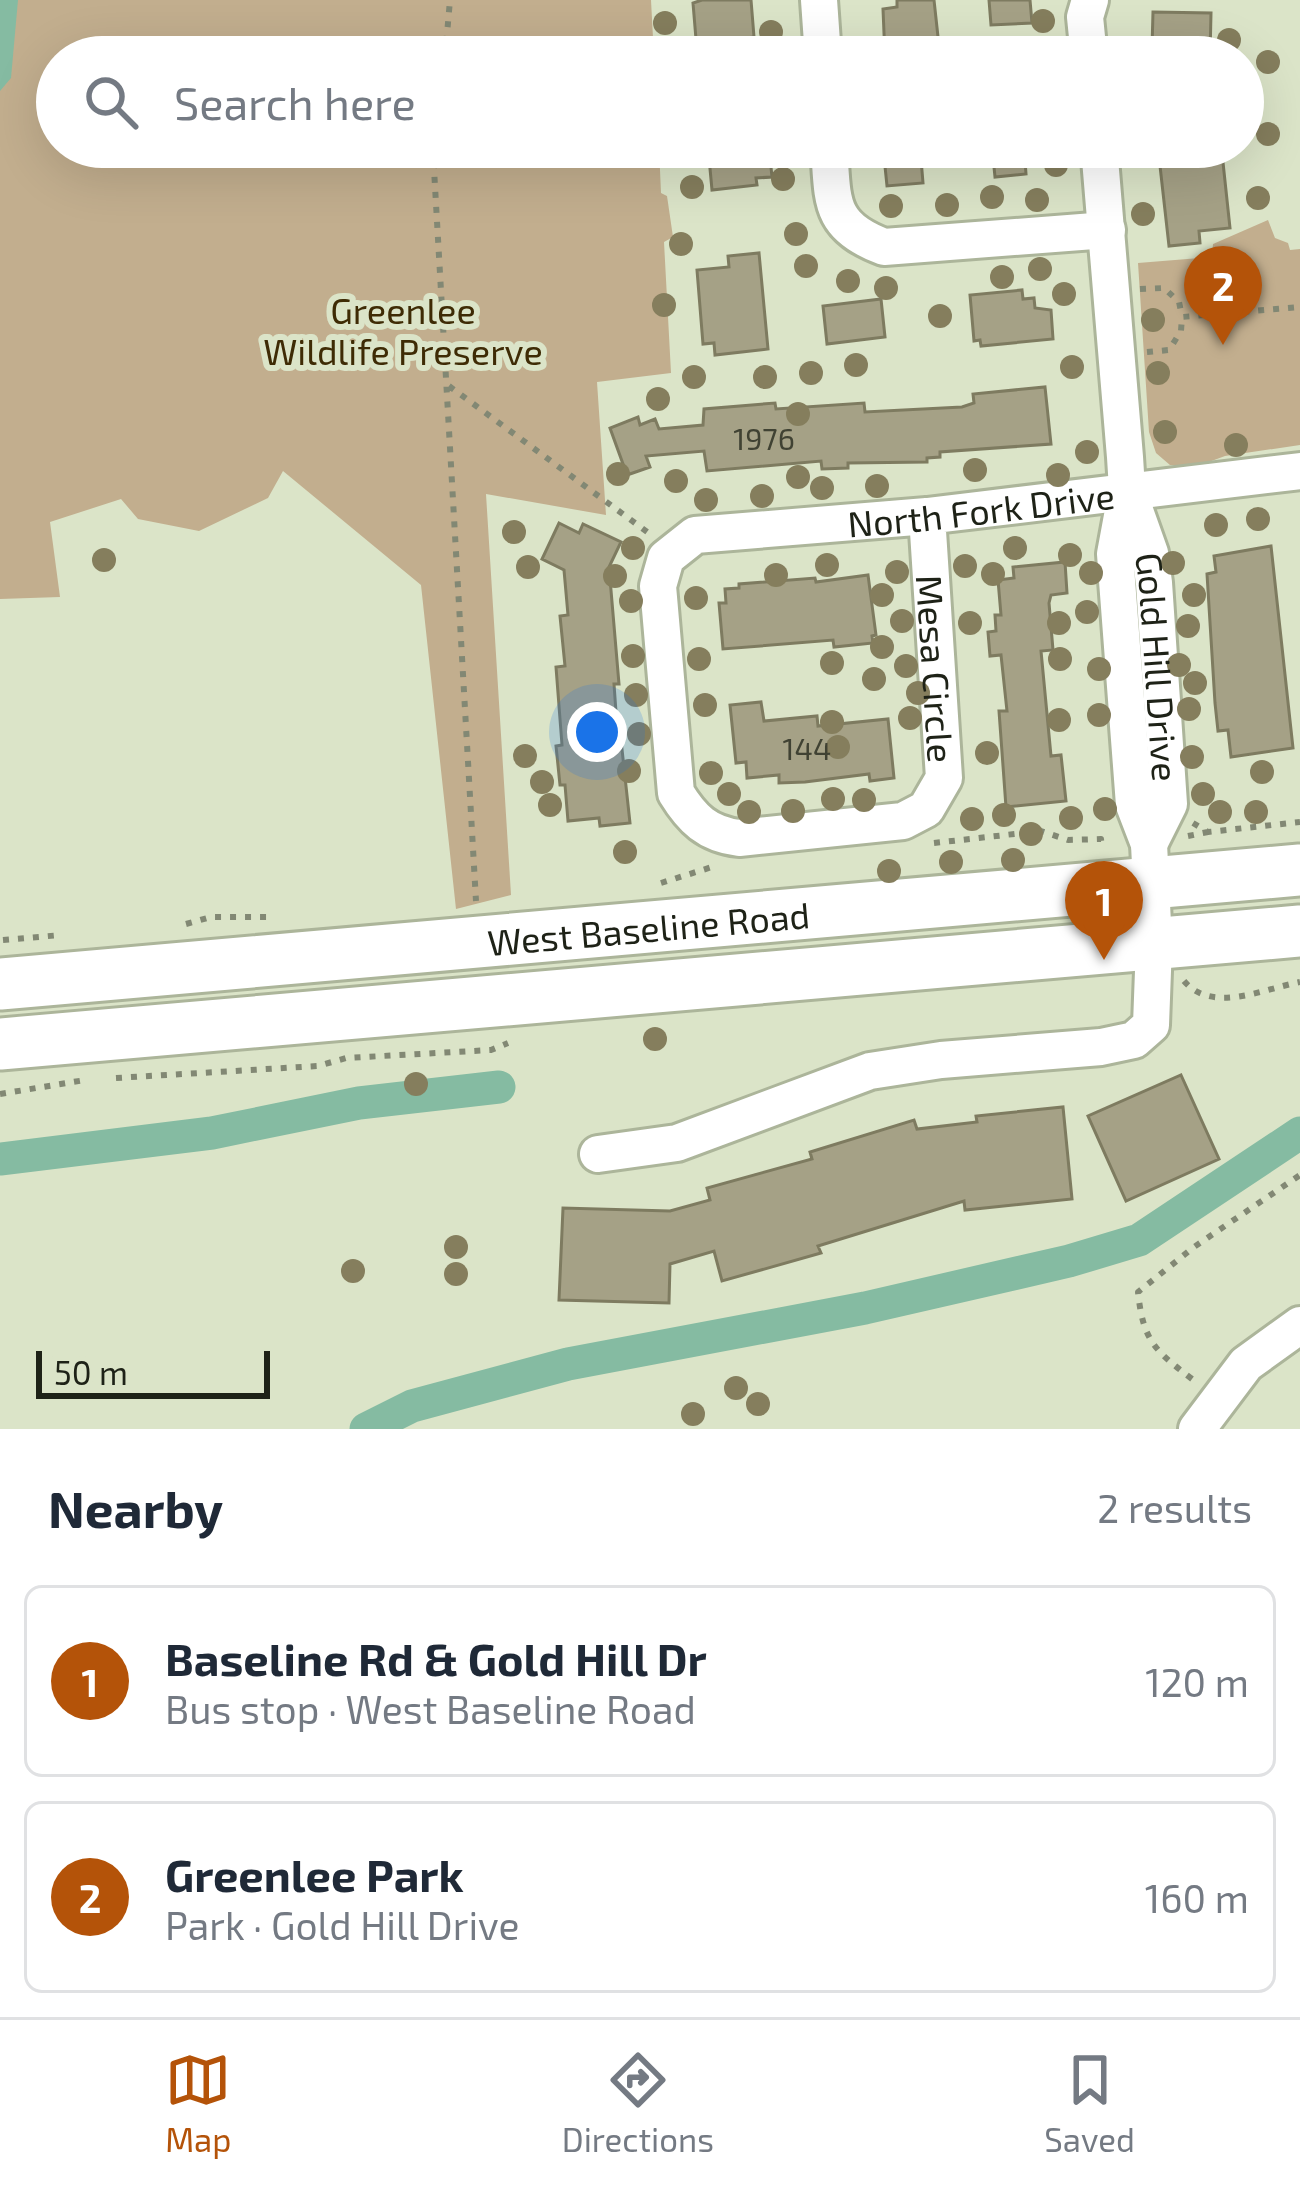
<!DOCTYPE html>
<html lang="en">
<head>
<meta charset="utf-8">
<style>
	body { margin:0; font-family:"Exo 2",sans-serif; background:#f6f6f7; color:#1f2937 }
	.scale { position:absolute; left:36px; bottom:30px; width:234px; box-sizing:border-box; padding-left:12px; border:6px solid #1e2217; border-top:0; font-size:33px; line-height:42px; white-space:nowrap; color:#1e2217; -webkit-text-stroke:9px #dbe4c8; paint-order:stroke }
	.you { position:absolute; left:597px; top:732px; width:42px; height:42px; margin:-30px; border:9px solid #fff; border-radius:50%; background:#1a73e8; box-shadow:0 0 0 18px #1a73e833 }
	.badge { display:grid; place-items:center; width:78px; height:78px; border-radius:50%; background:#b45309; color:#fff; font-size:39px; font-weight:700 }
	.pin { position:absolute; translate:-50% -99px; filter:drop-shadow(0 3px 6px #0008) }
	.pin::after { content:''; position:absolute; top:63px; width:42px; height:36px; background:inherit; clip-path:polygon(0 0,100% 0,50% 100%) }
	.list { margin:0; padding:0; list-style:none }
	h2 { display:flex; justify-content:space-between; align-items:center; height:156px; margin:0; padding:0 48px; font-size:51px }
	h2 small { font-size:39px; font-weight:400; color:#747a83 }
	.list li { display:grid; grid-template-columns:78px 1fr auto; gap:36px; align-items:center; box-sizing:border-box; height:192px; margin:0 24px 24px; padding:0 24px; border:3px solid #e0e1e3; border-radius:18px }
	.list b { display:block; font-size:45px; white-space:nowrap }
	.list p { margin:0; font-size:39px; white-space:nowrap; color:#747a83 }
	.list em { font-size:39px; font-style:normal; color:#747a83 }
	.icon { flex:none; width:66px; height:66px; fill:none; stroke:currentColor; stroke-width:2; stroke-linecap:round; stroke-linejoin:round }
	.map { position:relative; flex:none; width:1300px; height:1429px; overflow:hidden }
	.search { position:absolute; background:#fff; box-shadow:0 12px 48px #0002; left:36px; right:36px; top:36px; height:132px; display:flex; align-items:center; gap:30px; box-sizing:border-box; padding:0 42px; border-radius:66px; color:#747a83; font-size:45px }
	.sheet { height:588px; background:#fff }
	nav { display:flex; justify-content:space-around; align-items:center; box-sizing:border-box; height:168px; border-top:3px solid #e0e1e3; background:#fff; font-size:33px; color:#747a83 }
	nav a { display:grid; justify-items:center; gap:6px }
	nav .on { color:#b45309 }
	.map>svg:first-child { display:block }
</style>
</head>
<body>
<div class="map">
<svg width="1300" height="1429" viewBox="0 0 1300 1429">
	<rect width="100%" height="100%" fill="#dbe4c8"/>
	<path fill="#c2ae8e" d="M 0,0 L 651,0 L 654,57 L 57,57 L 57,147 L 659,147 L 661,193 L 667,196 L 673,237 L 664,242 L 671,373 L 597,382 L 606,515 L 486,494 L 511,895 L 456,909 L 421,585 L 283,471 L 268,498 L 199,531 L 138,519 L 121,499 L 50,522 L 60,597 L 0,599 Z
		M 1268,220 L 1275,238 L 1288,243 L 1290,250 L 1300,249 L 1300,445 L 1225,456 L 1198,466 L 1170,465 L 1156,453 L 1149,432 L 1138,263 L 1212,257 L 1213,244 Z"/>
	<path fill="#85bba2" d="M 0,0 L 18,0 L 11,78 L 0,91 Z"/>
	<g fill="none" stroke-linecap="round" stroke-linejoin="round">
		<path stroke="#85bba2" stroke-width="33" d="M 0,1159 L 212,1133 L 359,1103 L 499,1087
			M 366,1429 L 412,1406 L 568,1364 L 865,1308 L 1069,1261 L 1139,1240 L 1300,1133"/>
	</g>
	<path fill="#a5a186" stroke="#7e7b60" stroke-width="3" d="M 702,0 L 751,0 L 754,37 L 737,39 L 737,48 L 706,50 L 705,38 L 696,39 L 693,3 Z
		M 897,0 L 934,0 L 939,46 L 918,48 L 919,57 L 885,57 L 883,9 L 897,7 Z
		M 989,0 L 1030,0 L 1032,23 L 991,25 Z
		M 1153,12 L 1211,13 L 1210,57 L 1166,56 L 1166,48 L 1152,48 Z
		M 708,147 L 769,147 L 772,177 L 756,178 L 757,185 L 712,190 Z
		M 883,147 L 920,147 L 923,183 L 887,186 Z
		M 992,147 L 1024,147 L 1026,174 L 995,177 Z
		M 1180,147 L 1213,147 L 1213,154 L 1222,153 L 1230,228 L 1199,231 L 1200,243 L 1169,246 L 1159,157 L 1178,155 Z
		M 759,253 L 768,349 L 715,355 L 714,343 L 703,344 L 697,270 L 729,267 L 728,256 Z
		M 1022,290 L 1023,299 L 1034,298 L 1035,308 L 1051,310 L 1053,339 L 981,346 L 980,340 L 974,341 L 970,295 Z
		M 881,299 L 885,337 L 827,344 L 823,306 Z
		M 1045,387 L 1051,444 L 940,452 L 940,457 L 927,458 L 927,462 L 848,463 L 848,468 L 822,469 L 821,461 L 707,471 L 704,451 L 646,456 L 650,467 L 627,475 L 610,428 L 638,417 L 640,425 L 655,419 L 659,429 L 703,425 L 704,409 L 775,403 L 776,409 L 864,403 L 865,412 L 962,407 L 974,403 L 973,394 Z
		M 559,523 L 579,533 L 583,524 L 621,542 L 609,567 L 619,684 L 614,684 L 618,740 L 621,740 L 630,823 L 600,826 L 599,818 L 568,821 L 565,785 L 560,785 L 556,746 L 562,745 L 556,667 L 565,666 L 560,616 L 568,615 L 564,570 L 542,559 Z
		M 1271,546 L 1293,748 L 1231,757 L 1228,730 L 1218,731 L 1215,703 L 1207,574 L 1216,572 L 1214,556 Z
		M 1065,562 L 1067,593 L 1051,595 L 1049,603 L 1053,650 L 1041,651 L 1051,756 L 1061,755 L 1066,801 L 1006,807 L 999,711 L 1007,711 L 1001,655 L 990,656 L 988,632 L 996,631 L 995,615 L 1001,615 L 998,580 L 1014,578 L 1013,567 Z
		M 868,575 L 876,635 L 872,636 L 873,643 L 834,647 L 833,640 L 723,649 L 719,603 L 726,603 L 725,589 L 739,588 L 739,584 L 815,578 L 816,582 Z
		M 761,702 L 764,721 L 817,716 L 818,726 L 888,719 L 894,778 L 870,781 L 869,774 L 805,782 L 779,783 L 779,775 L 747,778 L 746,762 L 736,763 L 730,705 Z
		M 1181,1075 L 1219,1159 L 1126,1201 L 1088,1116 Z
		M 1063,1107 L 1072,1199 L 965,1210 L 964,1201 L 818,1246 L 821,1253 L 722,1281 L 714,1251 L 670,1264 L 669,1303 L 559,1300 L 563,1208 L 670,1211 L 710,1200 L 707,1188 L 812,1159 L 810,1152 L 914,1120 L 917,1129 L 977,1122 L 976,1116 Z"/>
	<g fill="none" stroke-linecap="round" stroke-linejoin="round">
		<g stroke="#acb59a" stroke-width="42">
			<g id="minor">
				<path d="M 819,0 L 823,57"/>
				<path d="M 1089,57 L 1085,17 L 1090,0"/>
				<path d="M 829,147 C 833,201 828,226 884,247 L 1107,230"/>
				<path id="s1" d="M 1128,491 L 1150,553 L 1154,583 L 1169,804 L 1149,844"/>
				<path id="s2" d="M 927,516 L 944,778 L 926,809 L 903,821 L 739,838 C 707,834 692,819 676,793 L 658,586 L 666,558 L 695,535 L 927,516 L 1300,471"/>
				<path d="M 598,1154 L 677,1143 L 870,1071 L 941,1060 L 1101,1047 L 1134,1040 L 1151,1025 L 1154,944 L 1149,844 L 1134,805 L 1115,554 L 1127,489 L 1125,457 L 1099,147"/>
				<path d="M 1197,1429 L 1246,1364 L 1300,1325"/>
			</g>
		</g>
		<g stroke="#acb59a" stroke-width="57">
			<g id="secondary">
				<path id="s3" d="M 0,984 L 1300,870"/>
				<path d="M 0,1044 L 1300,931"/>
			</g>
		</g>
		<path stroke="#828874" stroke-width="6" stroke-dasharray="6 9" stroke-linecap="butt" d="M 445,57 L 450,0
			M 436,147 L 434,169 L 476,901
			M 1140,289 L 1164,288 L 1179,302 L 1182,316
			M 1147,352 L 1169,350 L 1181,331 L 1182,317 L 1300,307
			M 449,386 L 650,534
			M 1193,823 L 1208,832 L 1300,822
			M 1188,836 L 1208,832
			M 934,843 L 1041,831 L 1068,840 L 1101,839 L 1102,848
			M 661,883 L 712,867
			M 186,924 L 211,917 L 268,917
			M 3,940 L 61,935
			M 1184,981 C 1212,1014 1263,989 1300,982
			M 116,1078 L 318,1066 L 346,1058 L 491,1050 L 508,1043
			M 0,1094 L 85,1080
			M 1192,1379 C 1154,1350 1143,1340 1138,1292 L 1194,1247 L 1300,1175"/>
		<use href="#minor" stroke="#fff" stroke-width="36"/>
		<use href="#secondary" stroke="#fff" stroke-width="51"/>
	</g>
	<g fill="#857e5d">
		<circle cx="1043" cy="21" r="12"/>
		<circle cx="665" cy="23" r="12"/>
		<circle cx="771" cy="32" r="12"/>
		<circle cx="1229" cy="40" r="12"/>
		<circle cx="1268" cy="62" r="12"/>
		<circle cx="1268" cy="134" r="12"/>
		<circle cx="1056" cy="165" r="12"/>
		<circle cx="783" cy="179" r="12"/>
		<circle cx="692" cy="187" r="12"/>
		<circle cx="992" cy="197" r="12"/>
		<circle cx="1258" cy="198" r="12"/>
		<circle cx="1037" cy="200" r="12"/>
		<circle cx="947" cy="205" r="12"/>
		<circle cx="891" cy="206" r="12"/>
		<circle cx="1143" cy="214" r="12"/>
		<circle cx="796" cy="234" r="12"/>
		<circle cx="681" cy="244" r="12"/>
		<circle cx="806" cy="266" r="12"/>
		<circle cx="1040" cy="269" r="12"/>
		<circle cx="1002" cy="277" r="12"/>
		<circle cx="848" cy="281" r="12"/>
		<circle cx="886" cy="288" r="12"/>
		<circle cx="1064" cy="294" r="12"/>
		<circle cx="664" cy="305" r="12"/>
		<circle cx="940" cy="316" r="12"/>
		<circle cx="1153" cy="320" r="12"/>
		<circle cx="856" cy="365" r="12"/>
		<circle cx="1072" cy="367" r="12"/>
		<circle cx="811" cy="373" r="12"/>
		<circle cx="1158" cy="373" r="12"/>
		<circle cx="694" cy="377" r="12"/>
		<circle cx="765" cy="377" r="12"/>
		<circle cx="658" cy="399" r="12"/>
		<circle cx="798" cy="414" r="12"/>
		<circle cx="1165" cy="432" r="12"/>
		<circle cx="1236" cy="445" r="12"/>
		<circle cx="1087" cy="452" r="12"/>
		<circle cx="975" cy="470" r="12"/>
		<circle cx="618" cy="474" r="12"/>
		<circle cx="1058" cy="475" r="12"/>
		<circle cx="798" cy="477" r="12"/>
		<circle cx="676" cy="481" r="12"/>
		<circle cx="877" cy="486" r="12"/>
		<circle cx="822" cy="488" r="12"/>
		<circle cx="762" cy="496" r="12"/>
		<circle cx="706" cy="500" r="12"/>
		<circle cx="1258" cy="519" r="12"/>
		<circle cx="1216" cy="525" r="12"/>
		<circle cx="514" cy="532" r="12"/>
		<circle cx="633" cy="548" r="12"/>
		<circle cx="1015" cy="548" r="12"/>
		<circle cx="1070" cy="555" r="12"/>
		<circle cx="104" cy="560" r="12"/>
		<circle cx="1173" cy="563" r="12"/>
		<circle cx="827" cy="565" r="12"/>
		<circle cx="965" cy="566" r="12"/>
		<circle cx="528" cy="567" r="12"/>
		<circle cx="897" cy="572" r="12"/>
		<circle cx="1091" cy="573" r="12"/>
		<circle cx="993" cy="574" r="12"/>
		<circle cx="776" cy="575" r="12"/>
		<circle cx="615" cy="576" r="12"/>
		<circle cx="882" cy="595" r="12"/>
		<circle cx="1194" cy="595" r="12"/>
		<circle cx="696" cy="598" r="12"/>
		<circle cx="631" cy="601" r="12"/>
		<circle cx="1087" cy="612" r="12"/>
		<circle cx="902" cy="621" r="12"/>
		<circle cx="970" cy="623" r="12"/>
		<circle cx="1059" cy="623" r="12"/>
		<circle cx="1188" cy="626" r="12"/>
		<circle cx="882" cy="647" r="12"/>
		<circle cx="633" cy="656" r="12"/>
		<circle cx="699" cy="659" r="12"/>
		<circle cx="1060" cy="659" r="12"/>
		<circle cx="832" cy="663" r="12"/>
		<circle cx="1179" cy="665" r="12"/>
		<circle cx="906" cy="666" r="12"/>
		<circle cx="1099" cy="669" r="12"/>
		<circle cx="874" cy="679" r="12"/>
		<circle cx="1195" cy="683" r="12"/>
		<circle cx="918" cy="693" r="12"/>
		<circle cx="636" cy="695" r="12"/>
		<circle cx="705" cy="705" r="12"/>
		<circle cx="1189" cy="709" r="12"/>
		<circle cx="1099" cy="715" r="12"/>
		<circle cx="910" cy="718" r="12"/>
		<circle cx="1059" cy="720" r="12"/>
		<circle cx="832" cy="722" r="12"/>
		<circle cx="639" cy="734" r="12"/>
		<circle cx="838" cy="747" r="12"/>
		<circle cx="987" cy="753" r="12"/>
		<circle cx="525" cy="756" r="12"/>
		<circle cx="1192" cy="757" r="12"/>
		<circle cx="629" cy="771" r="12"/>
		<circle cx="1262" cy="772" r="12"/>
		<circle cx="711" cy="773" r="12"/>
		<circle cx="542" cy="782" r="12"/>
		<circle cx="729" cy="794" r="12"/>
		<circle cx="1203" cy="794" r="12"/>
		<circle cx="833" cy="799" r="12"/>
		<circle cx="864" cy="800" r="12"/>
		<circle cx="550" cy="805" r="12"/>
		<circle cx="1105" cy="809" r="12"/>
		<circle cx="793" cy="811" r="12"/>
		<circle cx="749" cy="812" r="12"/>
		<circle cx="1220" cy="812" r="12"/>
		<circle cx="1256" cy="812" r="12"/>
		<circle cx="1004" cy="815" r="12"/>
		<circle cx="1071" cy="818" r="12"/>
		<circle cx="972" cy="819" r="12"/>
		<circle cx="1031" cy="834" r="12"/>
		<circle cx="625" cy="852" r="12"/>
		<circle cx="1013" cy="860" r="12"/>
		<circle cx="951" cy="862" r="12"/>
		<circle cx="889" cy="871" r="12"/>
		<circle cx="655" cy="1039" r="12"/>
		<circle cx="416" cy="1084" r="12"/>
		<circle cx="456" cy="1247" r="12"/>
		<circle cx="353" cy="1271" r="12"/>
		<circle cx="456" cy="1274" r="12"/>
		<circle cx="736" cy="1388" r="12"/>
		<circle cx="758" cy="1404" r="12"/>
		<circle cx="693" cy="1414" r="12"/>
	</g>
	<g text-anchor="middle" dominant-baseline="central" stroke-width="12" stroke-linejoin="round" paint-order="stroke">
		<g font-size="30" fill="#404233">
			<text x="764" y="438">1976</text>
			<text x="807" y="748">144</text>
		</g>
		<g font-size="36" fill="#3e2b05" stroke="#dbe4c8">
			<text x="403" y="309">Greenlee<tspan x="403" dy="41">Wildlife Preserve</tspan></text>
		</g>
		<g font-size="36" fill="#1e2217" stroke="#dbe4c8">
			<text stroke="none"><textPath href="#s2" startOffset="1131">North Fork Drive</textPath></text>
			<text stroke="none"><textPath href="#s2" startOffset="153">Mesa Circle</textPath></text>
			<text stroke="none"><textPath href="#s1" startOffset="180">Gold Hill Drive</textPath></text>
			<text stroke="none"><textPath href="#s3" startOffset="651">West Baseline Road</textPath></text>
		</g>
	</g>
</svg>
<div class="scale">50 m</div>
<div class="you"></div>
<div class="pin badge" style="left:1104px;top:960px">1</div>
<div class="pin badge" style="left:1223px;top:345px">2</div>
<div class="search"><svg class="icon" aria-label="search" viewBox="0 0 24 24"><circle cx="10" cy="10" r="6"/><path d="M15 15l6 6"/></svg>Search here</div>
</div>
<section class="sheet">
<h2>Nearby<small>2 results</small></h2>
<ul class="list">
<li><span class="badge">1</span><div><b>Baseline Rd &amp; Gold Hill Dr</b><p>Bus stop · West Baseline Road</p></div><em>120 m</em></li>
<li><span class="badge">2</span><div><b>Greenlee Park</b><p>Park · Gold Hill Drive</p></div><em>160 m</em></li>
</ul>
</section>
<nav>
<a class="on"><svg class="icon" aria-label="map" viewBox="0 0 24 24"><path d="M3 6l6-2 6 2 6-2v14l-6 2-6-2-6 2zM9 4v14M15 6v14"/></svg>Map</a>
<a><svg class="icon" aria-label="directions" viewBox="0 0 24 24"><path d="M12 3l9 9-9 9-9-9zM9 14v-3h6M13 9l2 2-2 2"/></svg>Directions</a>
<a><svg class="icon" aria-label="saved" viewBox="0 0 24 24"><path d="M7 4h10v16l-5-4-5 4z"/></svg>Saved</a>
</nav>
</body>
</html>
